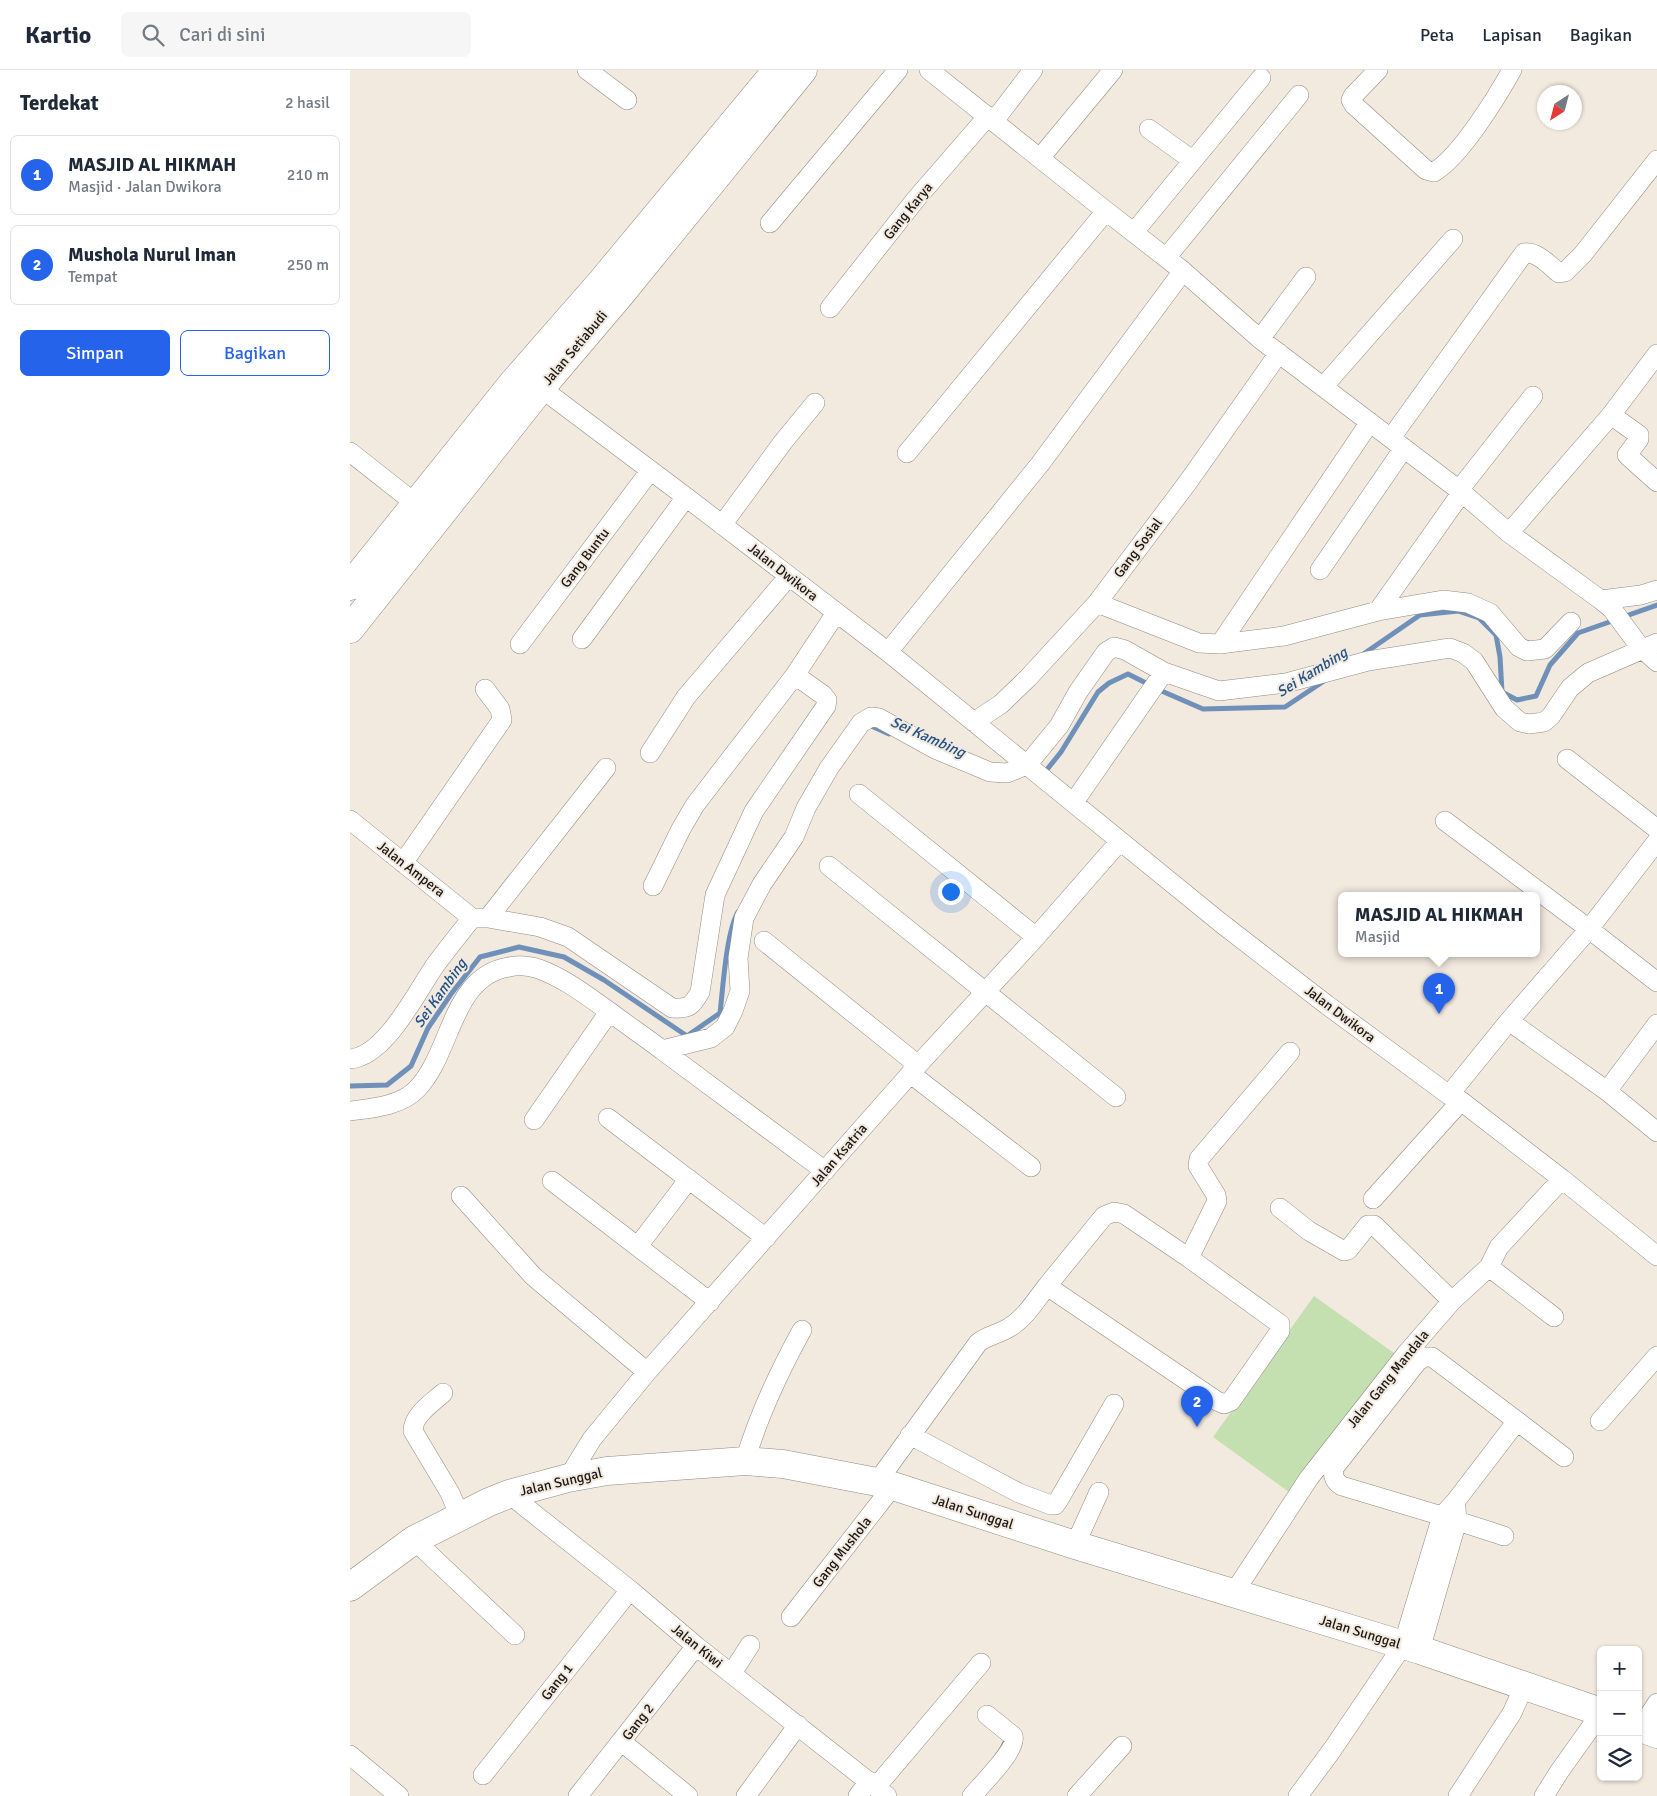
<!DOCTYPE html>
<html lang="id">
<head>
<meta charset="utf-8">
<style>
	body { margin:0; font-family:Signika,sans-serif; background:#f6f6f7; color:#1f2937 }
	.controls { position:absolute; right:15px; bottom:15px; display:grid; overflow:hidden; border-radius:8px; box-shadow:0 1px 4px #0004 }
	.controls button { width:45px; height:45px; display:grid; place-items:center; padding:0; border:0; border-bottom:1px solid #e0e1e3; background:#fff; color:#1f2937; font:25px sans-serif }
	.compass { position:absolute; left:1187px; top:15px; width:45px; height:45px; border-radius:50%; background:#fff; box-shadow:0 1px 4px #0004; rotate:216deg }
	.you { position:absolute; left:600px; top:821px; width:18px; height:18px; margin:-12px; border:4px solid #fff; border-radius:50%; background:#1a73e8; box-shadow:0 0 0 8px #1a73e833 }
	.badge { display:grid; place-items:center; width:32px; height:32px; border-radius:50%; background:#2563eb; color:#fff; font-size:16px; font-weight:700 }
	.pin { position:absolute; translate:-50% -41px; filter:drop-shadow(0 1px 2px #0008) }
	.pin::after { content:''; position:absolute; top:26px; width:18px; height:15px; background:inherit; clip-path:polygon(0 0,100% 0,50% 100%) }
	.popup { position:absolute; left:988px; top:822px; width:202px; height:65px; box-sizing:border-box; display:grid; place-content:center; border-radius:8px; background:#fff; filter:drop-shadow(0 1px 4px #0005); font-size:16px; white-space:nowrap; color:#747a83 }
	.popup b { font-size:19px; color:#1f2937 }
	.popup::after { content:''; position:absolute; left:50%; top:100%; margin-left:-10px; border:10px solid transparent; border-top-color:#fff }
	.list { margin:0; padding:0; list-style:none }
	h2 { display:flex; justify-content:space-between; align-items:center; height:65px; margin:0; padding:0 20px; font-size:21px }
	h2 small { font-size:16px; font-weight:400; color:#747a83 }
	.list li { display:grid; grid-template-columns:32px 1fr auto; gap:15px; align-items:center; box-sizing:border-box; height:80px; margin:0 10px 10px; padding:0 10px; border:1px solid #e0e1e3; border-radius:8px }
	.list b { display:block; font-size:19px; white-space:nowrap }
	.list p { margin:0; font-size:16px; white-space:nowrap; color:#747a83 }
	.list em { font-size:16px; font-style:normal; color:#747a83 }
	.actions { display:flex; gap:10px; padding:15px 20px }
	.actions a { flex:1; padding:11px 0; border:1px solid #2563eb; border-radius:8px; text-align:center; font-size:18px; color:#2563eb }
	.actions .main { background:#2563eb; color:#fff }
	.icon { flex:none; width:28px; height:28px; fill:none; stroke:currentColor; stroke-width:2; stroke-linecap:round; stroke-linejoin:round }
	.map { position:relative; flex:none; width:1307px; height:1726px; overflow:hidden }
	header { display:flex; align-items:center; gap:30px; box-sizing:border-box; height:70px; padding:0 25px; background:#fff; border-bottom:1px solid #e0e1e3 }
	header strong { font-size:24px }
	nav { display:flex; gap:28px; margin-inline-start:auto; font-size:18px }
	.search { width:350px; height:45px; background:#f6f6f7; display:flex; align-items:center; gap:12px; box-sizing:border-box; padding:0 18px; border-radius:8px; color:#747a83; font-size:19px }
	main { display:flex }
	aside { flex:1; background:#fff }
	.map>svg:first-child { display:block }
</style>
</head>
<body>
<header>
<strong>Kartio</strong>
<div class="search"><svg class="icon" aria-label="search" viewBox="0 0 24 24"><circle cx="10" cy="10" r="6"/><path d="M15 15l6 6"/></svg>Cari di sini</div>
<nav><a>Peta</a><a>Lapisan</a><a>Bagikan</a></nav>
</header>
<main>
<aside>
<h2>Terdekat<small>2 hasil</small></h2>
<ul class="list">
<li><span class="badge">1</span><div><b>MASJID AL HIKMAH</b><p>Masjid · Jalan Dwikora</p></div><em>210 m</em></li>
<li><span class="badge">2</span><div><b>Mushola Nurul Iman</b><p>Tempat</p></div><em>250 m</em></li>
</ul>
<div class="actions"><a class="main">Simpan</a><a>Bagikan</a></div>
</aside>
<div class="map">
<svg width="1307" height="1726" viewBox="0 0 1307 1726">
	<rect width="100%" height="100%" fill="#f2e9df"/>
	<path fill="#c5e0b0" d="M 964,1226 L 1051,1288 L 950,1430 L 863,1367 Z"/>
	<g fill="none" stroke-linecap="round" stroke-linejoin="round">
		<path stroke="#6e90b9" stroke-width="5" d="M 1273,547 L 1307,535
			M 1012,585 L 1070,545 L 1108,541 L 1129,548 L 1146,565 L 1150,587 L 1152,622 L 1167,630 L 1186,626 L 1200,595 L 1228,563 L 1265,550
			M 807,619 L 853,639 L 935,637 L 974,611
			M 517,654 L 539,664
			M 694,701 L 695,702 L 711,682 L 748,622 L 759,613 L 778,604 L 800,615
			M 0,1016 L 37,1015 L 61,996 L 78,958 L 101,924 L 130,887 L 169,877 L 214,887 L 254,910 L 337,966 L 370,943 C 373,918 376,863 388,842"/>
		<g stroke="#928a81" stroke-width="20">
			<path id="street" d="M 237,0 L 277,30
				M 579,0 L 756,141 L 833,201 L 910,269 L 1109,420 L 1159,463 L 1251,530 L 1262,539 L 1290,577 L 1307,592
				M 1028,0 L 1003,26 L 1001,30 L 1004,35 L 1076,100 L 1084,102 C 1110,87 1147,27 1162,0
				M 644,51 L 683,0
				M 799,59 L 842,90
				M 690,88 L 763,0
				M 420,153 L 548,0
				M 784,162 L 911,8
				M 816,188 L 949,25
				M 480,238 L 566,129 L 638,46
				M 910,269 L 956,207
				M 973,317 L 1103,169
				M 191,318 L 336,427 L 538,582 L 871,853 L 977,935 L 1099,1025 L 1111,1031 L 1212,1109 L 1307,1186
				M 1261,345 L 1289,365 L 1289,369 L 1277,385 L 1307,412
				M 1041,368 L 1174,183 C 1187,181 1199,195 1209,203 L 1215,202 L 1233,184 L 1307,90
				M 0,382 L 66,434
				M 557,383 L 756,141
				M 1109,420 L 1183,326
				M 372,455 L 433,372 L 465,333
				M 1159,463 L 1261,345 L 1307,284
				M 970,500 L 1054,378
				M 1251,530 L 1291,525 L 1307,520
				M 747,533 L 849,573 L 870,574 L 934,566 L 1028,541 L 1093,530 L 1118,533 L 1140,543 L 1169,577 L 1177,581 L 1195,579 L 1221,552
				M 1028,541 L 1112,422
				M 232,569 L 336,427
				M 170,574 L 300,401
				M 870,574 L 1020,352
				M 538,582 L 690,394 L 833,201
				M 624,652 L 651,634 L 678,608 L 747,533 L 838,412 L 929,283
				M 300,683 L 336,627 L 439,506
				M 1217,689 L 1307,759
				M 509,724 L 686,867
				M 724,732 L 814,602
				M 0,750 L 122,848
				M 1095,751 L 1239,859 L 1307,912
				M 53,793 L 152,650 L 150,639 L 135,619
				M 479,796 L 766,1027
				M 303,816 L 331,759 L 345,735 L 445,605 L 486,543
				M 122,848 L 138,848 L 190,857 L 218,867 L 322,938 C 339,939 342,936 350,922 L 365,825 L 404,741 L 476,636 L 477,630 L 473,625 L 445,605
				M 138,848 L 256,698
				M 414,871 L 568,995
				M 1159,951 L 1257,1021 L 1307,1062
				M 312,980 L 475,1101
				M 0,989 C 36,986 67,921 86,894 C 98,878 110,863 122,848
				M 561,1004 L 681,1097
				M 1257,1021 L 1307,954
				M 1099,1025 L 1159,951 L 1239,859 L 1307,771
				M 0,1041 C 22,1038 51,1036 67,1019 C 102,983 101,906 159,897 C 168,895 180,896 189,899 C 216,909 237,926 260,942 C 277,955 295,967 312,980 L 361,968 L 375,957 L 383,941 L 390,921 L 388,888 L 394,848 L 412,814 L 444,767 L 456,738 L 479,698 L 511,653 L 521,647 L 529,648 L 585,679 L 640,702 L 657,703 L 677,695 L 709,656 L 728,622 L 756,582 L 764,577 L 775,580 L 814,602 L 869,621 L 936,613 L 1018,591 L 1100,578 L 1113,583 L 1124,591 L 1154,638 L 1170,652 L 1179,654 L 1194,652 L 1201,646 L 1220,618 L 1238,603 L 1307,573
				M 258,1048 L 416,1168
				M 184,1050 L 259,942
				M 202,1111 L 360,1232
				M 111,1126 L 183,1206 L 297,1302
				M 1023,1129 L 1111,1031
				M 930,1138 L 959,1161 L 994,1181 L 998,1180 L 1018,1155 L 1024,1155 L 1102,1231
				M 764,1142 L 774,1144 L 839,1188 L 930,1254 L 930,1261 L 881,1331 L 874,1334 L 867,1331 L 697,1216 L 754,1146 Z
				M 288,1176 L 339,1109
				M 839,1188 L 867,1131 L 866,1125 L 848,1096 L 849,1089 L 940,982
				M 1139,1197 L 1204,1247
				M 93,1323 C 82,1333 63,1345 63,1361 L 100,1423 L 110,1447
				M 1167,1351 L 1214,1387
				M 1250,1351 L 1307,1286
				M 560,1365 L 669,1423 L 701,1435 L 705,1435 L 708,1431 L 764,1334
				M 395,1391 C 408,1347 430,1300 452,1260
				M 218,1408 L 242,1369 L 297,1302 L 568,995 L 686,867 L 770,771
				M 527,1412 L 628,1273 C 637,1265 650,1264 660,1257 C 675,1248 686,1230 697,1216
				M 159,1424 L 280,1520 L 346,1576 L 537,1726
				M 64,1470 L 165,1565
				M 725,1475 L 749,1422
				M 883,1524 L 959,1408 L 1056,1284 L 1102,1231 L 1139,1197 L 1149,1177 L 1212,1109
				M 441,1547 L 543,1416
				M 1070,1580 L 1107,1451 L 1106,1438
				M 382,1603 L 400,1575
				M 1291,1658 L 1307,1633
				M 272,1672 L 338,1726
				M 0,1685 L 49,1726
				M 133,1705 L 280,1520
				M 526,1717 L 631,1593
				M 228,1726 L 346,1576
				M 396,1726 L 448,1655
				M 508,1726 L 519,1711
				M 622,1726 C 631,1715 668,1679 663,1666 L 637,1645
				M 727,1726 L 772,1676
				M 948,1726 L 982,1680 L 1053,1575 L 1092,1446 L 1105,1432 L 1167,1351 L 1082,1287 L 1075,1287 L 1068,1291 L 984,1398 C 982,1406 985,1412 992,1416 L 1092,1446 L 1154,1466
				M 1108,1726 L 1162,1643 L 1174,1616
				M 1194,1726 L 1209,1702 L 1251,1643"/>
		</g>
		<g stroke="#928a81" stroke-width="29">
			<path id="primary" d="M 0,516 L 162,314 L 252,211 L 427,0
				M 0,559 L 191,318 L 270,225 L 453,0
				M 0,1517 L 64,1470 L 139,1432 L 159,1424 L 218,1408 L 257,1401 L 395,1391 L 433,1394 L 527,1412 L 543,1416 L 725,1475 L 1070,1580 L 1251,1642
				M 1288,1657 L 1307,1664"/>
		</g>
		<use href="#street" stroke="#fff" stroke-width="19"/>
		<use href="#primary" stroke="#fff" stroke-width="28"/>
	</g>
	<g text-anchor="middle" dominant-baseline="central" stroke-width="4" stroke-linejoin="round" paint-order="stroke">
		<g font-size="14" fill="#1a1714" stroke="#f2e9df">
			<text transform="translate(558 141) rotate(-51)">Gang Karya</text>
			<text transform="translate(225 278) rotate(-50)">Jalan Setiabudi</text>
			<text transform="translate(788 478) rotate(-53)">Gang Sosial</text>
			<text transform="translate(235 488) rotate(-53)">Gang Buntu</text>
			<text transform="translate(433 502) rotate(38)">Jalan Dwikora</text>
			<text transform="translate(61 799) rotate(38)">Jalan Ampera</text>
			<text transform="translate(990 944) rotate(37)">Jalan Dwikora</text>
			<text transform="translate(489 1085) rotate(-49)">Jalan Ksatria</text>
			<text transform="translate(1038 1309) rotate(-51)">Jalan Gang Mandala</text>
			<text transform="translate(211 1412) rotate(-13)">Jalan Sunggal</text>
			<text transform="translate(623 1442) rotate(18)">Jalan Sunggal</text>
			<text transform="translate(492 1482) rotate(-52)">Gang Mushola</text>
			<text transform="translate(1010 1562) rotate(17)">Jalan Sunggal</text>
			<text transform="translate(347 1576) rotate(39)">Jalan Kiwi</text>
			<text transform="translate(207 1612) rotate(-52)">Gang 1</text>
			<text transform="translate(288 1652) rotate(-52)">Gang 2</text>
		</g>
		<g font-size="15" font-style="italic" fill="#225186" stroke="#f2e9df">
			<text transform="translate(962 602) rotate(-32)">Sei Kambing</text>
			<text transform="translate(578 667) rotate(24)">Sei Kambing</text>
			<text transform="translate(90 923) rotate(-55)">Sei Kambing</text>
		</g>
	</g>
</svg>
<div class="controls">
<button>+</button>
<button>−</button>
<button><svg class="icon" aria-label="layers" viewBox="0 0 24 24"><path d="M12 4l9 5-9 5-9-5zM3 14l9 5 9-5"/></svg></button>
</div>
<svg class="compass" viewBox="-18 -18 36 36"><path d="M0-13l5 13h-10z" fill="#e53935"/><path d="M0 13l5-13h-10z" fill="#747a83"/></svg>
<div class="you"></div>
<div class="pin badge" style="left:1089px;top:944px">1</div>
<div class="popup"><b>MASJID AL HIKMAH</b>Masjid</div>
<div class="pin badge" style="left:847px;top:1357px">2</div>
</div>
</main>
</body>
</html>
